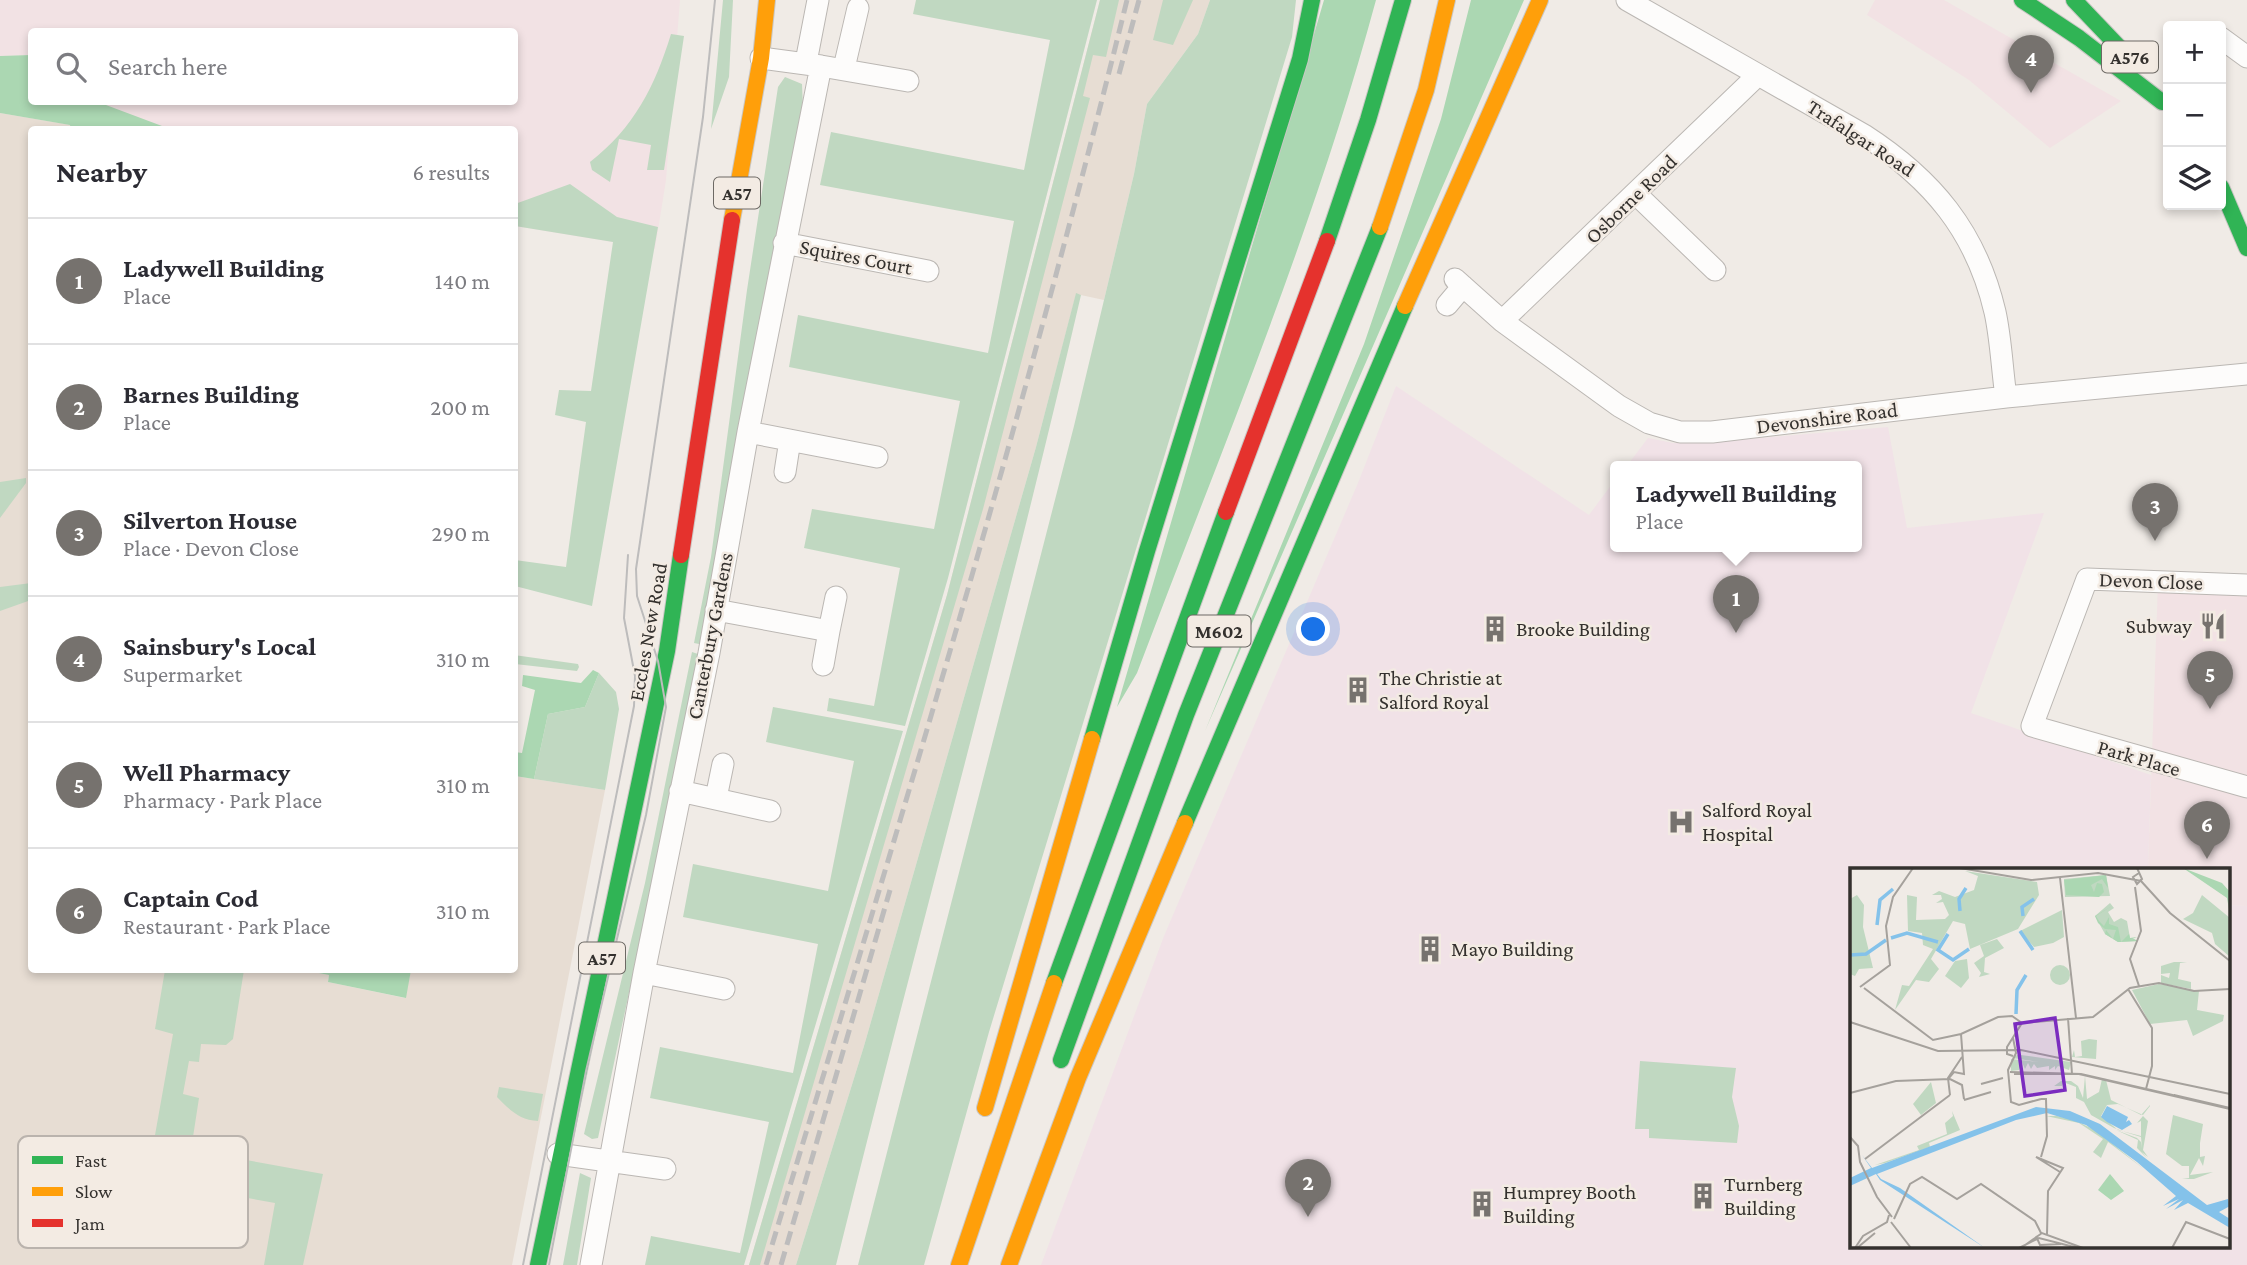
<!DOCTYPE html>
<html lang="en">
<head>
<meta charset="utf-8">
<style>
	body { margin:0; font-family:"Crimson Pro",serif; background:#f2f2f3; color:#2b2b33 }
	.controls { position:absolute; right:21px; top:21px; display:grid; overflow:hidden; border-radius:7px; box-shadow:0 4px 10px #0003 }
	.controls button { width:63px; height:63px; display:grid; place-items:center; padding:0; border:0; border-bottom:2px solid #e1e1e2; background:#fff; color:#2b2b33; font:35px sans-serif }
	.you { position:absolute; left:1314px; top:630px; width:24px; height:24px; margin:-18px; border:5px solid #fff; border-radius:50%; background:#1a73e8; box-shadow:0 0 0 10px #1a73e833 }
	.badge { display:grid; place-items:center; width:46px; height:46px; border-radius:50%; background:#76726e; color:#fff; font-size:23px; font-weight:700 }
	.pin { position:absolute; translate:-50% -58px; filter:drop-shadow(0 2px 4px #0008) }
	.pin::after { content:''; position:absolute; top:37px; width:24px; height:21px; background:inherit; clip-path:polygon(0 0,100% 0,50% 100%) }
	.popup { position:absolute; left:1610px; top:461px; width:252px; height:91px; box-sizing:border-box; display:grid; place-content:center; border-radius:7px; background:#fff; filter:drop-shadow(0 2px 5px #0005); font-size:23px; white-space:nowrap; color:#7c7c81 }
	.popup b { font-size:26px; color:#2b2b33 }
	.popup::after { content:''; position:absolute; left:50%; top:100%; margin-left:-14px; border:14px solid transparent; border-top-color:#fff }
	.list { margin:0; padding:0; list-style:none }
	h2 { display:flex; justify-content:space-between; align-items:center; height:91px; margin:0; padding:0 28px; font-size:30px }
	h2 small { font-size:23px; font-weight:400; color:#7c7c81 }
	.list li { display:grid; grid-template-columns:46px 1fr auto; gap:21px; align-items:center; box-sizing:border-box; height:126px; padding:0 28px; border-top:2px solid #e1e1e2 }
	.list b { display:block; font-size:26px; white-space:nowrap }
	.list p { margin:0; font-size:23px; white-space:nowrap; color:#7c7c81 }
	.list em { font-size:23px; font-style:normal; color:#7c7c81 }
	.icon { flex:none; width:38px; height:38px; fill:none; stroke:currentColor; stroke-width:2; stroke-linecap:round; stroke-linejoin:round }
	.map { position:relative; flex:none; width:2247px; height:1265px; overflow:hidden }
	.search { position:absolute; background:#fff; box-shadow:0 4px 10px #0003; left:28px; top:28px; width:490px; height:77px; display:flex; align-items:center; gap:18px; box-sizing:border-box; padding:0 24px; border-radius:7px; color:#7c7c81; font-size:26px }
	.panel { position:absolute; background:#fff; box-shadow:0 4px 10px #0003; left:28px; top:126px; width:490px; height:847px; border-radius:7px }
	.map>svg:first-child { display:block }
</style>
</head>
<body>
<div class="map">
<svg width="2247" height="1265" viewBox="0 0 2247 1265">
	<rect width="100%" height="100%" fill="#f0ebe6"/>
	<path fill="#f2e2e4" d="M 0,0 L 680,0 L 666,180 L 655,249 L 515,226 L 514,130 L 150,129 L 95,102 L 514,102 L 514,32 L 32,32 L 31,55 L 0,56 Z
		M 1875,0 L 1944,0 L 2121,101 L 2050,148 L 1969,80 L 1867,15 Z
		M 2158,582 L 2247,587 L 2247,906 L 2228,905 L 2228,870 L 2148,870 Z"/>
	<path fill="#e7ddd3" d="M 1100,0 L 1210,0 L 1198,34 L 1147,104 L 1134,174 L 1104,300 L 1076,294 L 1036,447 L 864,1046 L 796,1265 L 749,1265 L 947,595 Z
		M 0,113 L 71,125 L 71,129 L 32,130 L 32,970 L 303,970 L 329,975 L 328,982 L 405,998 L 411,970 L 514,970 L 515,776 L 605,790 L 512,1265 L 0,1265 Z"/>
	<path fill="#f1e2e7" d="M 1396,386 L 1589,515 L 1615,480 L 1615,547 L 1857,547 L 1857,467 L 1626,467 L 1648,438 L 1673,443 L 1712,442 L 1888,427 L 1907,528 L 2044,513 L 1971,713 L 2151,775 L 2148,869 L 1852,870 L 1852,1246 L 2228,1246 L 2228,905 L 2247,906 L 2247,1265 L 1041,1265 L 1164,936 L 1358,483 Z"/>
	<path fill="#c0d8c1" d="M 723,0 L 733,0 L 729,77 L 711,129 Z
		M 916,0 L 1097,0 L 948,578 L 905,726 L 827,711 L 829,698 L 874,706 L 900,568 L 804,548 L 812,509 L 934,529 L 960,401 L 789,367 L 798,315 L 988,353 L 1014,221 L 820,185 L 831,132 L 1024,170 L 1050,40 L 913,14 Z
		M 1100,0 L 1119,0 L 1106,57 L 1093,55 L 1083,96 L 1090,98 L 983,509 L 760,1265 L 749,1265 L 947,595 Z
		M 1163,0 L 1193,0 L 1173,45 L 1153,40 Z
		M 1210,0 L 1296,0 L 1292,37 L 989,1032 L 924,1265 L 858,1265 L 1074,426 L 1134,174 L 1147,104 L 1198,34 Z
		M 671,34 L 684,36 L 664,170 L 647,170 L 651,145 L 619,139 L 610,182 L 592,170 L 590,162 C 634,128 655,86 671,34 Z
		M 785,77 L 802,84 L 803,108 L 704,645 L 694,643 L 711,557 L 747,290 L 778,87 Z
		M 570,184 L 617,217 L 658,227 L 592,606 L 515,586 L 515,560 L 566,567 L 586,422 L 555,415 L 559,390 L 591,391 L 613,242 L 515,226 L 515,204 Z
		M 1076,293 L 1081,295 C 1006,620 916,941 836,1265 L 796,1265 L 864,1046 L 1036,447 Z
		M 26,478 L 26,483 L 0,518 L 0,482 Z
		M 31,583 L 31,600 L 0,611 L 0,587 Z
		M 692,652 L 701,655 L 598,1138 L 592,1139 L 584,1134 L 645,883 Z
		M 514,655 L 578,664 L 579,667 L 577,671 L 515,664 Z
		M 599,673 L 616,692 L 619,709 L 605,790 L 534,779 L 548,714 L 585,707 Z
		M 773,707 L 903,731 L 744,1265 L 645,1265 L 651,1236 L 740,1253 L 769,1122 L 650,1098 L 660,1047 L 793,1073 L 818,944 L 683,917 L 693,864 L 828,891 L 854,761 L 766,742 Z
		M 165,970 L 244,970 L 233,1039 L 226,1045 L 201,1044 L 199,1062 L 189,1061 L 183,1094 L 199,1098 L 191,1150 L 323,1174 L 303,1265 L 264,1265 L 275,1203 L 147,1180 L 173,1034 L 155,1029 Z
		M 1640,1061 L 1736,1068 L 1732,1097 L 1739,1126 L 1737,1143 L 1649,1138 L 1649,1129 L 1635,1129 Z
		M 499,1087 L 543,1094 L 538,1121 C 519,1120 510,1110 497,1097 Z
		M 580,1173 L 591,1178 L 577,1265 L 563,1265 Z"/>
	<path fill="#abd7b2" d="M 1324,0 L 1376,0 C 1314,230 1221,451 1137,673 L 1117,707 Z
		M 1471,0 L 1524,0 L 1205,731 L 1364,344 L 1441,119 Z
		M 31,55 L 32,102 L 98,102 L 170,129 L 71,129 L 70,125 L 0,113 L 0,56 Z
		M 593,670 L 599,673 L 585,707 L 548,714 L 534,779 L 515,776 L 515,752 L 522,753 L 535,690 L 522,686 L 523,675 L 581,683 Z
		M 303,970 L 411,970 L 406,998 L 328,982 L 329,975 Z"/>
	<g fill="none" stroke-linecap="round" stroke-linejoin="round">
		<g stroke="#bbb7b3" stroke-width="23">
			<path id="street" d="M 1627,0 L 1864,135 C 1932,179 1976,231 1995,312 C 2001,339 2002,369 2006,397
				M 2221,38 L 2247,57
				M 806,62 L 818,0
				M 821,66 L 908,81
				M 844,68 L 858,8
				M 1636,194 L 1715,270
				M 784,243 L 928,271
				M 1455,279 L 1502,321 L 1619,406 L 1649,423 L 1680,432 L 1712,432 L 2006,397 L 2247,374
				M 1447,305 L 1463,286
				M 1502,321 L 1758,75
				M 748,432 L 877,457
				M 785,472 L 790,440
				M 2247,585 L 2087,579 L 2032,726 L 2247,787
				M 716,610 L 829,631 L 823,665
				M 829,631 L 836,597
				M 680,791 L 770,811
				M 716,798 L 723,764
				M 644,973 L 724,989
				M 558,1154 L 665,1169
				M 591,1265 L 644,973 L 709,653 L 748,432 L 821,66 L 761,58"/>
		</g>
		<g stroke="#c9c7c4" stroke-width="18">
			<path id="fast" d="M 2022,0 L 2079,38 L 2162,102
				M 2074,0 L 2135,64
				M 2221,187 L 2247,248
				M 1327,241 L 1368,120 L 1403,0
				M 1092,739 L 1147,551 L 1300,59 L 1312,0
				M 1185,823 L 1405,306
				M 1054,983 L 1226,512
				M 1061,1060 L 1186,715 L 1380,227
				M 538,1265 L 667,651 L 681,555"/>
		</g>
		<g stroke="#c9c7c4" stroke-width="18">
			<path id="slow" d="M 732,220 L 761,58 L 767,0
				M 1380,227 L 1426,90 L 1447,0
				M 1405,306 L 1540,0
				M 985,1108 L 1092,739
				M 959,1265 L 1054,983
				M 1009,1265 L 1078,1078 L 1185,823"/>
		</g>
		<g stroke="#c9c7c4" stroke-width="18">
			<path id="jam" d="M 1226,512 L 1327,241
				M 681,555 L 732,220"/>
		</g>
		<use href="#street" stroke="#fdfcfb" stroke-width="21"/>
		<use href="#fast" stroke="#30b455" stroke-width="16"/>
		<use href="#slow" stroke="#ff9f0a" stroke-width="16"/>
		<use href="#jam" stroke="#e5322d" stroke-width="16"/>
		<path stroke="#bdbcbc" stroke-width="2" d="M 523,1265 L 634,706 L 635,676 L 624,618 L 628,555
			M 549,1265 L 586,1071 L 646,815 L 666,707 L 658,661 L 637,596 L 636,569 L 703,117 L 715,0"/>
		<path stroke="#bdbcbc" stroke-width="5" stroke-dasharray="14 7" stroke-linecap="butt" d="M 1119,74 L 1139,0
			M 766,1265 C 893,845 1022,426 1127,0
			M 781,1265 L 890,890"/>
	</g>
	<defs>
		<g id="restaurant-bare" transform="scale(2.1)"><path d="M-5-6h1v4h1v-4h1v4h1v-4h1v5L-1.5 .5V6h-2V.5L-5-1ZM5-6V6H3V1.5H1.5Q1.5-4 5-6Z" fill="#76726e" stroke="#f3ebe3" stroke-width="2.5" paint-order="stroke"/></g>
		<g id="building-bare" transform="scale(2.1)"><path d="M-4-6H4V6H1V3H-1V6H-4ZM-2.5-4.3h1.7v1.8h-1.7ZM.8-4.3h1.7v1.8H.8ZM-2.5-1h1.7V.8h-1.7ZM.8-1h1.7V.8H.8Z" fill="#76726e" stroke="#f3ebe3" stroke-width="2.5" paint-order="stroke"/></g>
		<g id="hospital-bare" transform="scale(2.1)"><path d="M-5-5h3v3.5h4V-5h3V5h-3V1.5h-4V5h-3Z" fill="#76726e" stroke="#f3ebe3" stroke-width="2.5" paint-order="stroke"/></g>
	</defs>
	<g fill-rule="evenodd">
		<use href="#restaurant-bare" x="2213" y="626"/>
		<use href="#building-bare" x="1495" y="629"/>
		<use href="#building-bare" x="1358" y="690"/>
		<use href="#hospital-bare" x="1681" y="822"/>
		<use href="#building-bare" x="1430" y="949"/>
		<use href="#building-bare" x="1703" y="1196"/>
		<use href="#building-bare" x="1482" y="1204"/>
	</g>
	<g text-anchor="middle" dominant-baseline="central" stroke-width="5" stroke-linejoin="round" paint-order="stroke">
		<g fill="#f3ebe3" stroke="#6d6964" stroke-width="2">
			<rect x="2102" y="41.5" width="56" height="31" rx="5"/>
			<rect x="714" y="177.5" width="46" height="31" rx="5"/>
			<rect x="1187.5" y="615.5" width="63" height="31" rx="5"/>
			<rect x="579" y="942.5" width="46" height="31" rx="5"/>
		</g>
		<g font-size="19" font-weight="bold" fill="#34312e">
			<text x="2130" y="57">A576</text>
			<text x="737" y="193">A57</text>
			<text x="1219" y="631">M602</text>
			<text x="602" y="958">A57</text>
		</g>
		<g font-size="21" fill="#34312e" stroke="#f3ebe3">
			<text transform="translate(1861 138) rotate(33)">Trafalgar Road</text>
			<text transform="translate(1631 199) rotate(-44)">Osborne Road</text>
			<text transform="translate(856 257) rotate(11)">Squires Court</text>
			<text transform="translate(1827 418) rotate(-7)">Devonshire Road</text>
			<text transform="translate(2151 581) rotate(2)">Devon Close</text>
			<text transform="translate(648 632) rotate(-80)">Eccles New Road</text>
			<text transform="translate(710 636) rotate(-79)">Canterbury Gardens</text>
			<text transform="translate(2139 758) rotate(16)">Park Place</text>
		</g>
		<g font-size="21" fill="#34312e" stroke="#f3ebe3" text-anchor="start">
			<text x="2192" y="626" text-anchor="end">Subway</text>
			<text x="1516" y="629">Brooke Building</text>
			<text x="1379" y="678">The Christie at<tspan x="1379" dy="24">Salford Royal</tspan></text>
			<text x="1702" y="810">Salford Royal<tspan x="1702" dy="24">Hospital</tspan></text>
			<text x="1451" y="949">Mayo Building</text>
			<text x="1724" y="1184">Turnberg<tspan x="1724" dy="24">Building</tspan></text>
			<text x="1503" y="1192">Humprey Booth<tspan x="1503" dy="24">Building</tspan></text>
		</g>
	</g>
	<g transform="translate(1850 868)">
		<rect width="380" height="380" fill="#f0ebe6"/>
		<path d="M 115,3 L 187,14 L 189,27 L 168,61 L 120,81 L 115,56 L 103,53 L 81,91 L 89,101 L 79,114 L 66,112 L 45,142 L 52,117 L 59,118 L 83,81 L 73,77 L 72,65 L 58,63 L 57,27 L 67,29 L 66,52 L 95,51 L 99,47 L 93,34 L 86,35 L 92,31 L 91,27 L 82,27 L 89,23 L 105,29 L 124,22 L 128,8 ZM 256,7 L 260,28 L 215,29 L 214,11 ZM 7,27 L 14,37 L 13,59 L 23,100 L 9,101 L 5,108 L 0,106 L 0,31 ZM 352,27 L 380,50 L 380,89 L 365,76 L 362,65 L 333,51 L 343,45 ZM 260,35 L 264,40 L 258,44 L 264,54 L 271,50 L 277,53 L 280,70 L 288,73 L 268,74 L 255,66 L 245,48 ZM 212,42 L 214,69 L 203,75 L 184,79 L 170,63 ZM 147,71 L 154,80 L 135,90 L 134,104 L 140,106 L 129,109 L 131,105 L 124,95 L 134,88 L 130,77 ZM 117,91 L 119,110 L 111,120 L 95,108 L 105,93 ZM 324,94 L 337,94 L 330,95 L 328,111 L 341,114 L 341,121 L 311,115 L 311,107 L 319,110 L 320,105 L 311,106 L 311,98 ZM200 107a10 10 0 1 1 20 0a10 10 0 1 1-20 0ZM 309,116 L 349,123 L 347,142 L 374,147 L 373,153 L 343,168 L 337,152 L 300,156 L 282,122 ZM 239,171 L 247,172 L 246,191 L 222,189 L 224,182 L 225,189 L 232,188 L 231,173 ZM 167,187 L 171,187 L 221,194 L 219,202 L 208,198 L 205,202 L 205,198 L 199,202 L 199,198 L 187,200 L 184,196 L 181,201 L 178,195 L 175,201 L 172,194 L 169,202 L 161,203 L 161,191 L 189,194 L 162,190 ZM 235,208 L 237,231 L 249,224 L 252,211 L 256,212 L 261,232 L 291,247 L 300,237 L 300,238 L 293,247 L 268,236 L 257,237 L 251,248 L 268,262 L 291,268 L 291,253 L 287,255 L 293,248 L 298,253 L 293,282 L 298,289 L 292,284 L 297,290 L 287,280 L 288,272 L 266,262 L 287,270 L 291,274 L 292,280 L 291,269 L 275,264 L 264,260 L 241,247 L 234,234 L 226,230 L 226,219 L 213,214 L 212,218 L 204,218 L 211,213 L 221,213 L 228,218 L 233,230 ZM 81,214 L 86,235 L 71,247 L 63,236 ZM 102,243 L 110,262 L 79,275 L 80,279 L 35,295 L 25,297 L 69,282 L 67,278 L 97,266 L 95,255 L 103,248 ZM 323,247 L 353,256 L 350,275 L 350,289 L 355,288 L 353,298 L 349,290 L 340,307 L 363,304 L 344,311 L 332,311 L 339,310 L 339,298 L 332,298 L 316,286 ZM 196,248 L 207,248 L 224,252 L 245,262 L 294,301 L 258,274 L 251,290 L 243,284 L 253,271 L 229,255 Z" fill="#c0d8c1"/>
		<path d="M 333,0 L 372,15 L 380,24 L 380,47 L 377,30 ZM 256,7 L 258,20 L 252,11 L 241,17 L 244,24 L 247,15 L 252,16 L 254,24 L 249,29 L 216,27 L 214,12 ZM 262,38 L 246,48 L 249,53 L 254,58 L 259,49 L 259,56 L 268,59 L 271,74 L 279,66 L 280,70 L 287,69 L 280,72 L 284,71 L 288,73 L 268,74 L 255,66 L 256,62 L 263,71 L 266,62 L 255,61 L 248,55 L 245,48 ZM 260,306 L 274,323 L 261,332 L 248,322 Z" fill="#abd7b2"/>
		<path d="M 257,238 L 278,249 L 276,254 L 279,252 L 282,256 L 272,262 L 257,254 L 251,249 ZM 186,239 L 220,243 L 250,256 L 357,337 L 378,331 L 380,338 L 369,344 L 380,351 L 380,360 L 338,335 L 324,342 L 333,332 L 316,341 L 329,331 L 313,338 L 326,328 L 287,294 L 236,257 L 197,245 L 166,252 L 27,306 L 31,311 L 50,320 L 135,380 L 30,312 L 26,306 L 0,318 L 0,310 L 21,300 L 12,287 L 22,300 Z" fill="#84c2ea"/>
		<path fill="none" stroke="#84c2ea" stroke-width="3.5" d="M 110,43 L 109,31 L 116,20M 173,48 L 172,39 L 184,31M 27,57 L 30,32 L 43,21M 170,63 L 183,82M 98,66 L 88,82 L 103,92 L 119,81M 41,70 L 57,65 L 88,74M 0,87 L 16,86 L 36,72M 166,146 L 167,122 L 176,107"/>
		<path fill="none" stroke="#a5a19c" stroke-width="2" d="M 110,0 L 181,12 L 248,5 L 291,13 L 320,45 L 380,93M 287,0 L 292,11 L 287,16 L 283,9 L 289,5M 210,10 L 226,150M 285,19 L 291,63 L 280,91 L 289,118M 10,119 L 40,97 L 36,58 L 43,29 L 63,0M 14,120 L 83,172 L 111,166 L 148,149 L 162,148 L 172,155M 278,121 L 302,160 L 302,198 L 296,221M 218,150 L 222,206M 0,154 L 88,183 L 171,182 L 380,226M 163,170 L 166,185 L 158,202 L 161,234 L 169,237 L 191,231M 163,188 L 157,186 L 157,179 L 172,155 L 243,149 L 280,120 L 309,115 L 344,123 L 380,121M 160,204 L 231,206 L 327,228M 164,206 L 229,206 L 380,241M 98,211 L 104,204 L 114,206 L 111,166M 131,216 L 153,210M 0,225 L 46,213 L 100,211 L 112,217 L 114,231M 100,227 L 98,210 L 112,189M 324,227 L 380,240M 114,232 L 141,224M 380,266 L 380,293M 380,266 L 380,293M 0,269 L 8,278 L 10,294 L 27,329 L 42,349M 191,289 L 197,268 L 196,231 L 191,231M 15,291 L 100,227M 44,351 L 60,316 L 72,309 L 107,331 L 131,316 L 185,353 L 191,365M 41,354 L 61,380M 197,366 L 198,323 L 213,300 L 186,289 L 210,304M 186,368 L 190,377 L 211,376M 5,380 L 13,368 L 37,354 L 39,347M 7,380 L 25,365M 169,380 L 189,370 L 228,380M 171,380 L 192,365 L 233,380M 322,380 L 336,354 L 380,371"/>
		<path fill="#7b2cbf" fill-opacity="0.15" stroke="#7b2cbf" stroke-width="3.5" d="M 205,150 L 215,222 L 175,228 L 165,156 Z"/>
		<rect width="380" height="380" fill="none" stroke="#34312e" stroke-width="3.5"/>
	</g>
	<rect x="18" y="1136" width="230" height="112" rx="10" fill="#f3ebe3" stroke="#bab3ad" stroke-width="2"/>
	<rect x="32" y="1156" width="31" height="8" fill="#30b455"/>
	<rect x="32" y="1187" width="31" height="9" fill="#ff9f0a"/>
	<rect x="32" y="1219" width="31" height="8" fill="#e5322d"/>
	<g font-size="19" fill="#34312e">
		<text x="75" y="1167">Fast</text>
		<text x="75" y="1198">Slow</text>
		<text x="75" y="1230">Jam</text>
	</g>
</svg>
<div class="controls">
<button>+</button>
<button>−</button>
<button><svg class="icon" aria-label="layers" viewBox="0 0 24 24"><path d="M12 4l9 5-9 5-9-5zM3 14l9 5 9-5"/></svg></button>
</div>
<div class="you"></div>
<div class="pin badge" style="left:1736px;top:633px">1</div>
<div class="popup"><b>Ladywell Building</b>Place</div>
<div class="pin badge" style="left:1308px;top:1217px">2</div>
<div class="pin badge" style="left:2155px;top:541px">3</div>
<div class="pin badge" style="left:2031px;top:93px">4</div>
<div class="pin badge" style="left:2210px;top:709px">5</div>
<div class="pin badge" style="left:2207px;top:859px">6</div>
<div class="search"><svg class="icon" aria-label="search" viewBox="0 0 24 24"><circle cx="10" cy="10" r="6"/><path d="M15 15l6 6"/></svg>Search here</div>
<section class="panel">
<h2>Nearby<small>6 results</small></h2>
<ul class="list">
<li><span class="badge">1</span><div><b>Ladywell Building</b><p>Place</p></div><em>140 m</em></li>
<li><span class="badge">2</span><div><b>Barnes Building</b><p>Place</p></div><em>200 m</em></li>
<li><span class="badge">3</span><div><b>Silverton House</b><p>Place · Devon Close</p></div><em>290 m</em></li>
<li><span class="badge">4</span><div><b>Sainsbury's Local</b><p>Supermarket</p></div><em>310 m</em></li>
<li><span class="badge">5</span><div><b>Well Pharmacy</b><p>Pharmacy · Park Place</p></div><em>310 m</em></li>
<li><span class="badge">6</span><div><b>Captain Cod</b><p>Restaurant · Park Place</p></div><em>310 m</em></li>
</ul>
</section>
</div>
</body>
</html>
